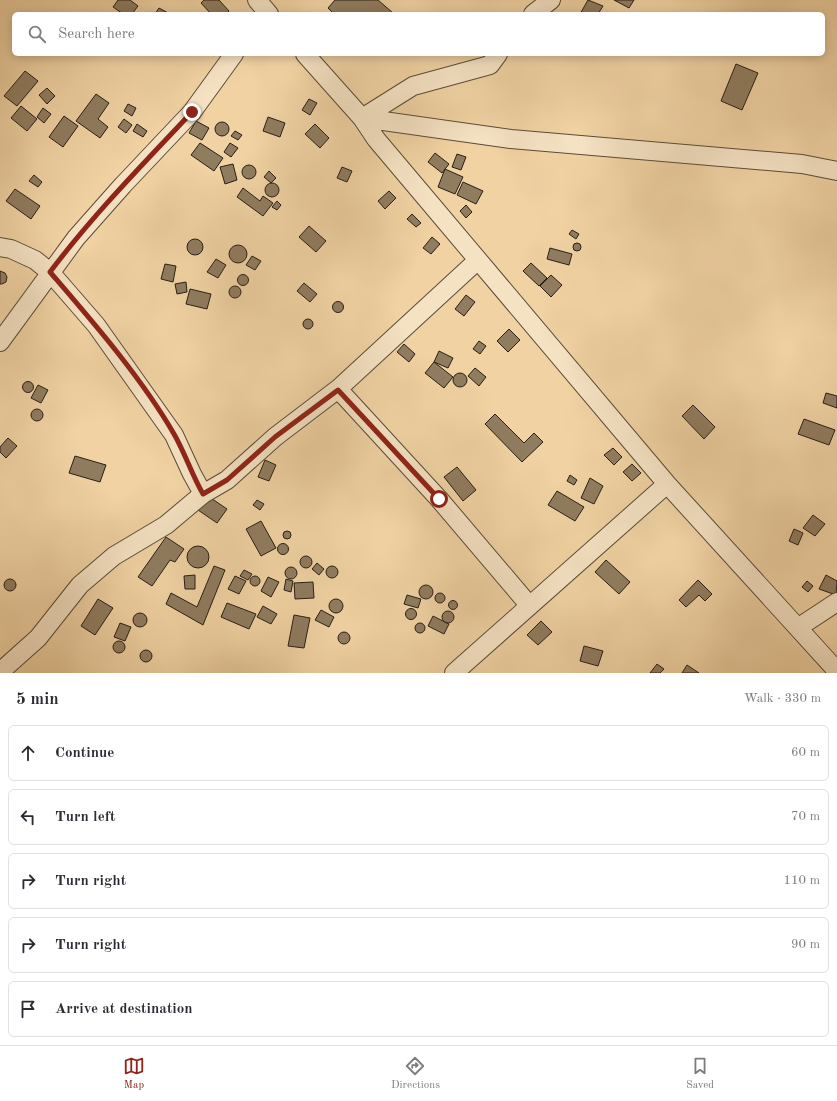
<!DOCTYPE html>
<html lang="en">
<head>
<meta charset="utf-8">
<style>
	body { margin:0; font-family:"Old Standard TT",serif; background:#f7f7f7; color:#2b2b33 }
	.stop { position:absolute; width:12px; height:12px; margin:-9px; border:3px solid #8f2418; border-radius:50%; background:#fff }
	.stop.end { background:#8f2418; border-color:#fff; box-shadow:0 1px 4px #0008 }
	.list { margin:0; padding:0; list-style:none }
	h2 { display:flex; justify-content:space-between; align-items:center; height:52px; margin:0; padding:0 16px; font-size:17px }
	h2 small { font-size:13px; font-weight:400; color:#7c7c81 }
	.list li { display:grid; grid-template-columns:26px 1fr auto; gap:12px; align-items:center; box-sizing:border-box; height:56px; margin:0 8px 8px; padding:0 8px; border:1px solid #e1e1e2; border-radius:6px }
	.list b { display:block; font-size:15px; white-space:nowrap }
	.list em { font-size:13px; font-style:normal; color:#7c7c81 }
	.icon { flex:none; width:22px; height:22px; fill:none; stroke:currentColor; stroke-width:2; stroke-linecap:round; stroke-linejoin:round }
	.map { position:relative; flex:none; width:837px; height:673px; overflow:hidden }
	.search { position:absolute; background:#fff; box-shadow:0 2px 10px #0003; left:12px; right:12px; top:12px; height:44px; display:flex; align-items:center; gap:10px; box-sizing:border-box; padding:0 14px; border-radius:6px; color:#7c7c81; font-size:15px }
	.sheet { height:372px; background:#fff }
	nav { display:flex; justify-content:space-around; align-items:center; box-sizing:border-box; height:56px; border-top:1px solid #e1e1e2; background:#fff; font-size:11px; color:#7c7c81 }
	nav a { display:grid; justify-items:center; gap:2px }
	nav .on { color:#8f2418 }
	.map>svg:first-child { display:block }
</style>
</head>
<body>
<div class="map">
<svg width="837" height="673" viewBox="0 0 837 673">
	<rect width="100%" height="100%" fill="#f0d2a3"/>
	<filter id="stains"><feTurbulence type="fractalNoise" baseFrequency=".005" numOctaves="4"/><feColorMatrix values="0 0 0 0 .2 0 0 0 0 .09 0 0 0 0 .02 0 0 0 .5 -.17"/></filter>
	<radialGradient id="worn" r=".72"><stop offset=".6" stop-color="#630" stop-opacity="0"/><stop offset="1" stop-color="#630" stop-opacity=".3"/></radialGradient>
	<path fill="#907c5f" stroke="#271f16" d="M 118,0 L 130,0 L 138,6 L 132,14 L 123,14 L 113,7 Z
		M 204,0 L 219,0 L 229,11 L 226,14 L 211,14 L 201,3 Z
		M 335,0 L 378,0 L 393,13 L 334,14 L 328,8 Z
		M 588,0 L 603,6 L 598,14 L 580,14 Z
		M 614,0 L 634,0 L 629,8 Z
		M 159,8 L 170,14 L 155,14 Z
		M 736,64 L 758,73 L 742,110 L 721,101 Z
		M 25,71 L 38,81 L 17,106 L 4,96 Z
		M 47,88 L 55,96 L 47,104 L 39,95 Z
		M 96,94 L 109,103 L 98,119 L 108,127 L 100,138 L 76,121 Z
		M 309,99 L 317,103 L 310,115 L 302,110 Z
		M 128,104 L 136,108 L 132,116 L 124,111 Z
		M 21,106 L 37,119 L 27,131 L 11,118 Z
		M 43,108 L 51,114 L 44,123 L 37,117 Z
		M 64,116 L 78,126 L 63,147 L 49,137 Z
		M 268,117 L 285,123 L 280,137 L 263,131 Z
		M 124,119 L 132,125 L 126,133 L 118,127 Z
		M 196,121 L 209,128 L 202,140 L 189,133 Z
		M215 129a7 7 0 1 1 14 0a7 7 0 1 1-14 0Z
		M 137,124 L 147,131 L 143,137 L 133,131 Z
		M 315,124 L 329,138 L 320,148 L 305,134 Z
		M 235,131 L 242,135 L 238,140 L 231,136 Z
		M 200,143 L 223,158 L 214,171 L 191,155 Z
		M 230,143 L 238,148 L 231,157 L 224,152 Z
		M 435,153 L 449,164 L 442,173 L 428,162 Z
		M 457,154 L 466,157 L 461,170 L 452,167 Z
		M 233,164 L 237,180 L 225,184 L 220,167 Z
		M242 172a7 7 0 1 1 14 0a7 7 0 1 1-14 0Z
		M 342,167 L 352,171 L 347,182 L 337,178 Z
		M 445,169 L 463,177 L 455,194 L 438,187 Z
		M 269,171 L 276,178 L 271,183 L 264,177 Z
		M 34,175 L 42,182 L 38,187 L 29,181 Z
		M 463,182 L 483,191 L 476,204 L 457,195 Z
		M265 190a7 7 0 1 1 14 0a7 7 0 1 1-14 0Z
		M 243,188 L 260,201 L 263,196 L 273,203 L 263,216 L 237,197 Z
		M 15,189 L 40,206 L 31,219 L 6,201 Z
		M 389,191 L 396,198 L 385,209 L 378,201 Z
		M 277,201 L 281,205 L 277,210 L 272,207 Z
		M 466,205 L 472,212 L 466,218 L 460,211 Z
		M 412,214 L 421,223 L 416,227 L 407,219 Z
		M 309,226 L 326,241 L 316,252 L 299,237 Z
		M 572,230 L 579,234 L 576,239 L 569,234 Z
		M 432,237 L 440,244 L 431,254 L 423,248 Z
		M187 247a8 8 0 1 1 16 0a8 8 0 1 1-16 0Z
		M573 247a4 4 0 1 1 8 0a4 4 0 1 1-8 0Z
		M229 254a9 9 0 1 1 18 0a9 9 0 1 1-18 0Z
		M 550,248 L 572,254 L 569,265 L 547,259 Z
		M 252,256 L 261,261 L 255,270 L 246,265 Z
		M 216,259 L 226,265 L 218,278 L 207,272 Z
		M 531,263 L 547,278 L 539,286 L 523,271 Z
		M 165,264 L 176,266 L 173,282 L 161,279 Z
		M 0,271 L 5,273 L 7,277 L 6,282 L 2,284 L 0,284 Z
		M237.5 280a5.5 5.5 0 1 1 11 0a5.5 5.5 0 1 1-11 0Z
		M 551,275 L 562,285 L 551,297 L 540,286 Z
		M 186,282 L 187,292 L 177,294 L 175,284 Z
		M 304,283 L 317,294 L 310,302 L 297,291 Z
		M229 292a6 6 0 1 1 12 0a6 6 0 1 1-12 0Z
		M 190,289 L 211,294 L 207,309 L 186,304 Z
		M 466,295 L 475,302 L 464,316 L 455,309 Z
		M332.5 307a5.5 5.5 0 1 1 11 0a5.5 5.5 0 1 1-11 0Z
		M303 324a5 5 0 1 1 10 0a5 5 0 1 1-10 0Z
		M 509,329 L 520,340 L 508,352 L 497,341 Z
		M 479,341 L 486,346 L 480,354 L 473,349 Z
		M 404,344 L 415,354 L 409,362 L 397,352 Z
		M 439,351 L 453,358 L 448,368 L 434,362 Z
		M 434,362 L 453,377 L 444,388 L 425,373 Z
		M 475,368 L 486,377 L 479,386 L 468,376 Z
		M453 380a7 7 0 1 1 14 0a7 7 0 1 1-14 0Z
		M22.5 387a5.5 5.5 0 1 1 11 0a5.5 5.5 0 1 1-11 0Z
		M 38,385 L 48,390 L 41,403 L 31,398 Z
		M 826,393 L 837,396 L 837,408 L 823,403 Z
		M 693,405 L 715,427 L 704,439 L 682,416 Z
		M31 415a6 6 0 1 1 12 0a6 6 0 1 1-12 0Z
		M 495,414 L 524,443 L 534,433 L 543,442 L 522,462 L 485,424 Z
		M 804,419 L 835,430 L 829,445 L 798,434 Z
		M 8,438 L 17,446 L 6,458 L 0,452 L 0,447 Z
		M 613,448 L 622,457 L 614,465 L 604,455 Z
		M 75,456 L 106,465 L 100,482 L 69,473 Z
		M 265,460 L 276,465 L 269,481 L 258,477 Z
		M 632,464 L 641,473 L 632,481 L 623,472 Z
		M 457,467 L 476,490 L 463,501 L 444,477 Z
		M 570,475 L 577,480 L 574,485 L 567,481 Z
		M 590,478 L 603,486 L 594,504 L 581,498 Z
		M 557,491 L 584,507 L 575,521 L 548,505 Z
		M 208,496 L 227,509 L 217,523 L 198,510 Z
		M 257,500 L 264,504 L 260,510 L 253,505 Z
		M 813,515 L 825,524 L 815,536 L 803,528 Z
		M 261,521 L 276,548 L 261,556 L 246,529 Z
		M 794,529 L 803,533 L 798,545 L 789,541 Z
		M283 535a4 4 0 1 1 8 0a4 4 0 1 1-8 0Z
		M 166,537 L 184,549 L 175,562 L 170,560 L 152,586 L 138,577 Z
		M277.5 549a5.5 5.5 0 1 1 11 0a5.5 5.5 0 1 1-11 0Z
		M187 557a11 11 0 1 1 22 0a11 11 0 1 1-22 0Z
		M300 562a6 6 0 1 1 12 0a6 6 0 1 1-12 0Z
		M 606,560 L 630,582 L 619,594 L 595,572 Z
		M 317,563 L 324,569 L 319,575 L 312,569 Z
		M326 572a6 6 0 1 1 12 0a6 6 0 1 1-12 0Z
		M 214,566 L 225,570 L 203,625 L 166,604 L 171,593 L 197,607 Z
		M285 573a6 6 0 1 1 12 0a6 6 0 1 1-12 0Z
		M 244,570 L 252,574 L 248,580 L 240,576 Z
		M 195,575 L 195,589 L 185,589 L 184,576 Z
		M 826,575 L 837,581 L 836,595 L 819,589 Z
		M 235,576 L 246,581 L 239,594 L 228,589 Z
		M250 581a5 5 0 1 1 10 0a5 5 0 1 1-10 0Z
		M 268,577 L 279,582 L 271,597 L 261,591 Z
		M4 585a6 6 0 1 1 12 0a6 6 0 1 1-12 0Z
		M 286,579 L 293,581 L 291,592 L 284,590 Z
		M 698,580 L 712,594 L 705,601 L 699,595 L 686,607 L 679,600 Z
		M 807,581 L 813,586 L 808,592 L 802,587 Z
		M 313,582 L 314,598 L 295,599 L 294,583 Z
		M419 592a7 7 0 1 1 14 0a7 7 0 1 1-14 0Z
		M435 598a5 5 0 1 1 10 0a5 5 0 1 1-10 0Z
		M 407,595 L 421,599 L 418,608 L 404,604 Z
		M329 606a7 7 0 1 1 14 0a7 7 0 1 1-14 0Z
		M 98,599 L 113,608 L 95,635 L 81,626 Z
		M448.5 605a4.5 4.5 0 1 1 9 0a4.5 4.5 0 1 1-9 0Z
		M 227,603 L 256,614 L 249,629 L 221,617 Z
		M 263,606 L 277,614 L 271,624 L 257,617 Z
		M405.5 614a5.5 5.5 0 1 1 11 0a5.5 5.5 0 1 1-11 0Z
		M 321,610 L 334,617 L 329,627 L 315,620 Z
		M442 617a6 6 0 1 1 12 0a6 6 0 1 1-12 0Z
		M133 620a7 7 0 1 1 14 0a7 7 0 1 1-14 0Z
		M 294,615 L 310,618 L 304,648 L 288,646 Z
		M 433,616 L 449,624 L 444,634 L 428,626 Z
		M 541,621 L 552,632 L 538,645 L 527,635 Z
		M415 628a5 5 0 1 1 10 0a5 5 0 1 1-10 0Z
		M 120,623 L 131,627 L 125,641 L 114,637 Z
		M338 638a6 6 0 1 1 12 0a6 6 0 1 1-12 0Z
		M113 647a6 6 0 1 1 12 0a6 6 0 1 1-12 0Z
		M 584,646 L 603,651 L 598,666 L 580,661 Z
		M140 656a6 6 0 1 1 12 0a6 6 0 1 1-12 0Z
		M 657,664 L 664,669 L 660,673 L 650,673 Z
		M 687,665 L 699,673 L 682,673 Z"/>
	<g fill="none" stroke-linecap="round" stroke-linejoin="round">
		<g stroke="#594c39" stroke-width="20">
			<path id="minor" d="M 257,0 L 269,14
				M 533,14 L 551,0
				M 305,54 L 362,118 L 376,139 L 667,484 L 837,671
				M 362,118 L 511,139 L 802,164 L 837,171
				M 362,118 L 413,86 L 490,65 L 498,54
				M 0,247 L 11,249 L 35,260 L 50,272 L 96,325 L 174,435 L 192,474 L 203,494
				M 0,342 L 76,238 L 123,185 L 192,112 L 234,54
				M 338,389 L 439,499 L 529,605
				M 799,627 L 837,602
				M 0,672 L 38,638 L 80,585 L 114,556 L 166,525 L 203,494 L 227,480 L 275,437 L 338,389 L 478,260
				M 454,673 L 667,484"/>
		</g>
		<use href="#minor" stroke="#f5e2c3" stroke-width="18"/>
	</g>
	<g fill="none" stroke-linecap="round" stroke-linejoin="round">
		<path stroke="#8f2418" stroke-width="5" d="M 192,112 C 143,164 93,215 50,272 C 92,321 141,377 174,434 C 185,453 192,475 203,494 L 227,480 L 275,437 L 338,390 L 439,499"/>
	</g>
	<rect width="100%" height="100%" filter="url(#stains)"/>
	<rect width="100%" height="100%" fill="url(#worn)"/>
</svg>
<div class="stop" style="left:439px;top:499px"></div>
<div class="stop end" style="left:192px;top:112px"></div>
<div class="search"><svg class="icon" aria-label="search" viewBox="0 0 24 24"><circle cx="10" cy="10" r="6"/><path d="M15 15l6 6"/></svg>Search here</div>
</div>
<section class="sheet">
<h2>5 min<small>Walk · 330 m</small></h2>
<ul class="list">
<li><svg class="icon" aria-label="ahead" viewBox="0 0 24 24"><path d="M12 20V5M6 11l6-6 6 6"/></svg><div><b>Continue</b></div><em>60 m</em></li>
<li><svg class="icon" aria-label="left" viewBox="0 0 24 24"><path d="M17 20v-9H6M10 6l-5 5 5 5"/></svg><div><b>Turn left</b></div><em>70 m</em></li>
<li><svg class="icon" aria-label="right" viewBox="0 0 24 24"><path d="M7 20v-9h11M14 6l5 5-5 5"/></svg><div><b>Turn right</b></div><em>110 m</em></li>
<li><svg class="icon" aria-label="right" viewBox="0 0 24 24"><path d="M7 20v-9h11M14 6l5 5-5 5"/></svg><div><b>Turn right</b></div><em>90 m</em></li>
<li><svg class="icon" aria-label="arrive" viewBox="0 0 24 24"><path d="M6 21V4h12l-3 4 3 4H6"/></svg><div><b>Arrive at destination</b></div></li>
</ul>
</section>
<nav>
<a class="on"><svg class="icon" aria-label="map" viewBox="0 0 24 24"><path d="M3 6l6-2 6 2 6-2v14l-6 2-6-2-6 2zM9 4v14M15 6v14"/></svg>Map</a>
<a><svg class="icon" aria-label="directions" viewBox="0 0 24 24"><path d="M12 3l9 9-9 9-9-9zM9 14v-3h6M13 9l2 2-2 2"/></svg>Directions</a>
<a><svg class="icon" aria-label="saved" viewBox="0 0 24 24"><path d="M7 4h10v16l-5-4-5 4z"/></svg>Saved</a>
</nav>
</body>
</html>
